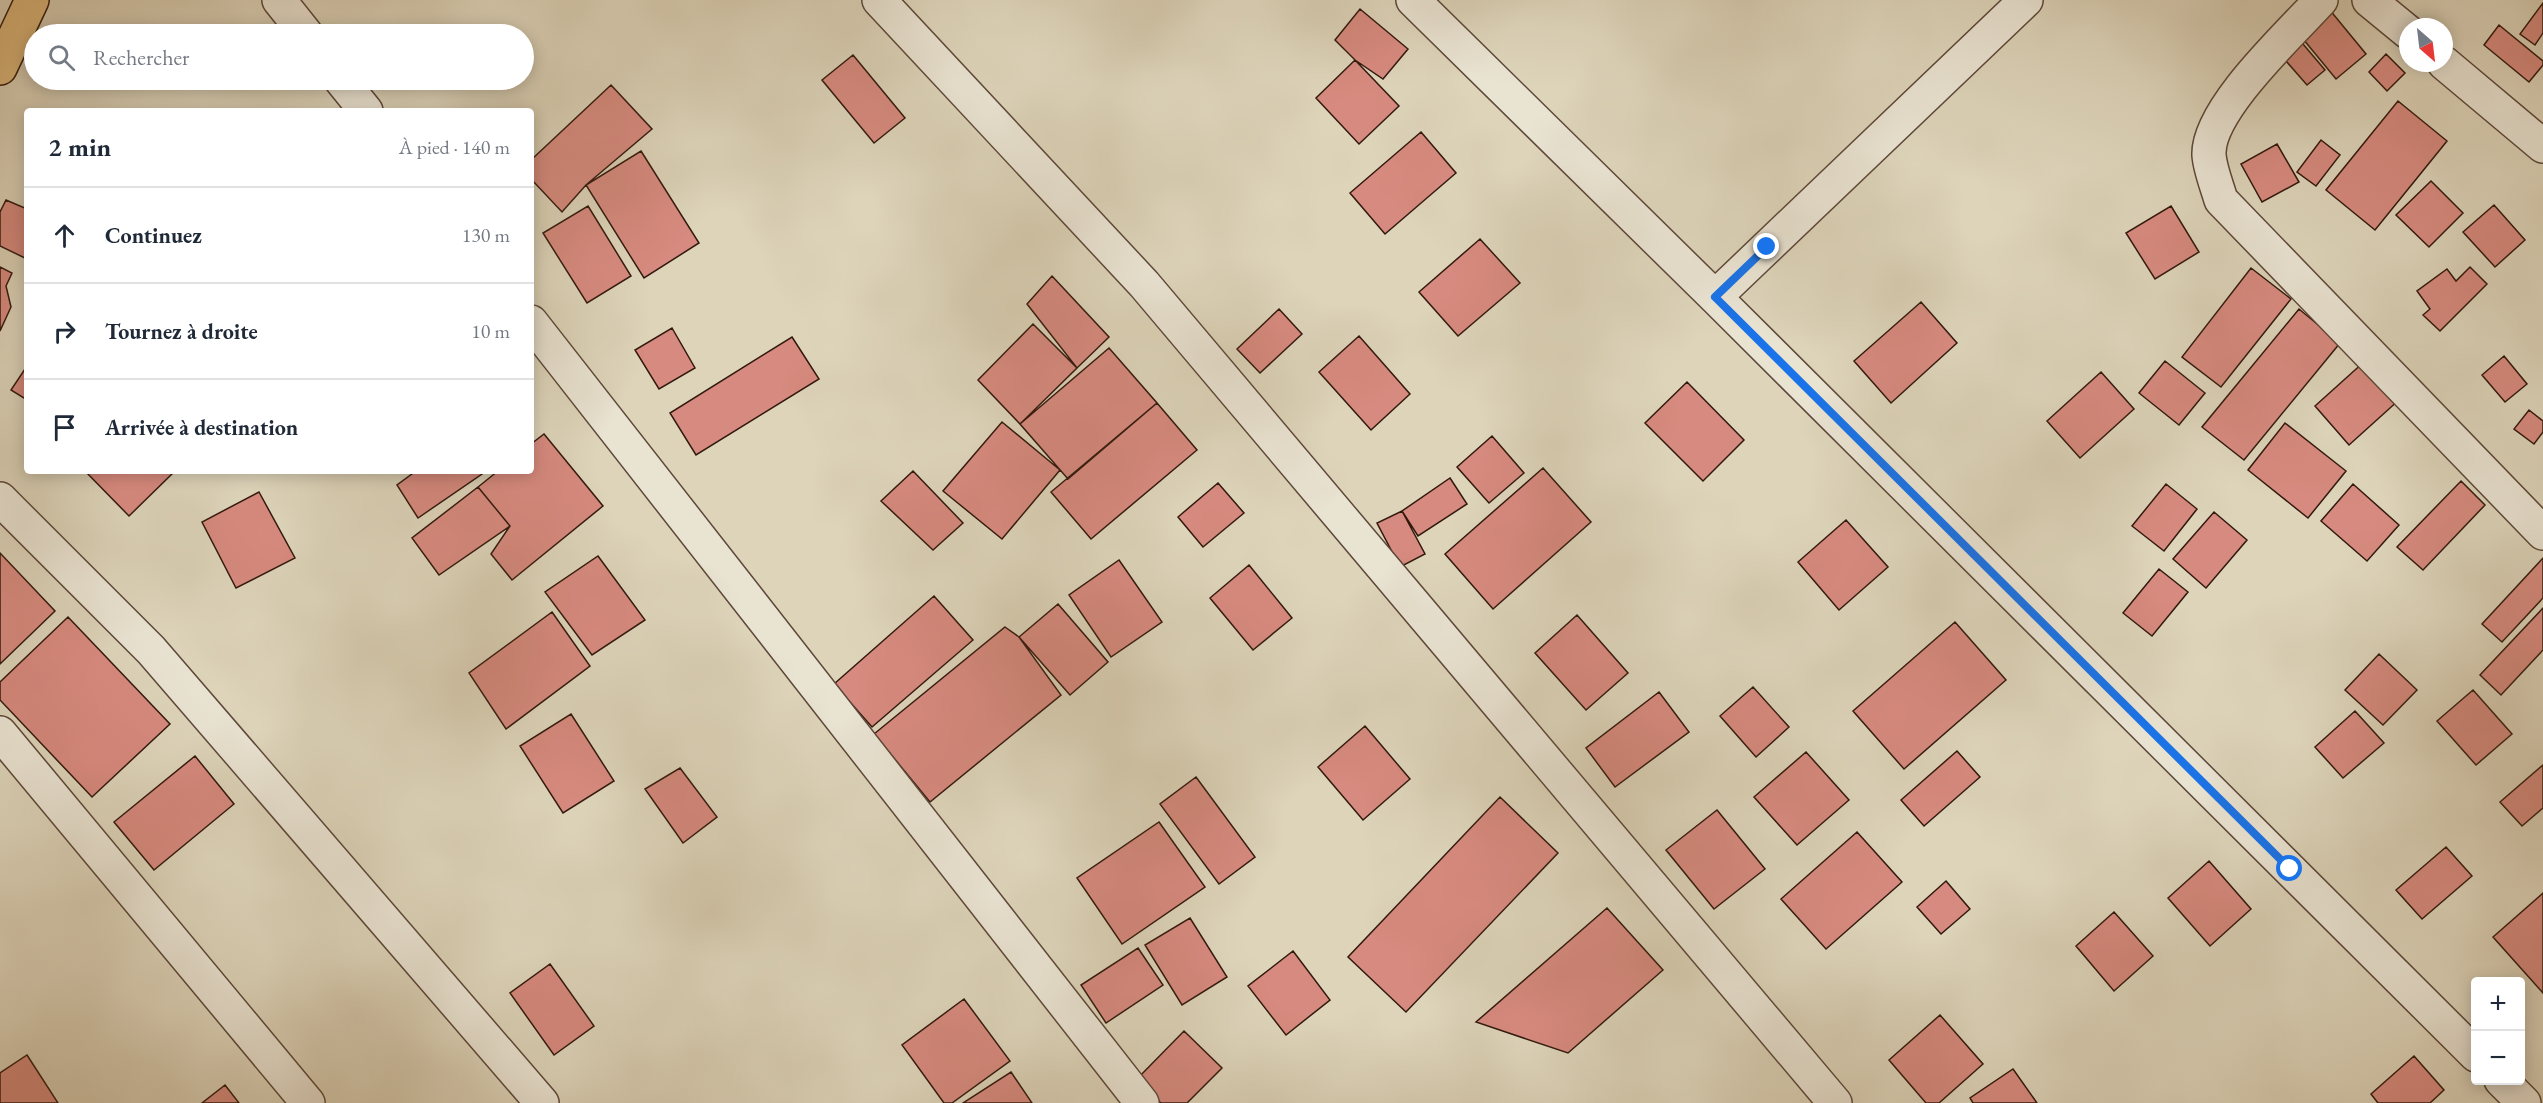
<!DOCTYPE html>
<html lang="fr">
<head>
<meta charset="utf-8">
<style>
	body { margin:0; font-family:"EB Garamond",serif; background:#f2f2f3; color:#1f2937 }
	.controls { position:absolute; right:18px; bottom:18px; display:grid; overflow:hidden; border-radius:6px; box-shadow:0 3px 15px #0003 }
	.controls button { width:54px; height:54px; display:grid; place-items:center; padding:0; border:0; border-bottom:2px solid #e0e1e3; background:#fff; color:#1f2937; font:30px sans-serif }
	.compass { position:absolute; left:2399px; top:18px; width:54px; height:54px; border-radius:50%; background:#fff; box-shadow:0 3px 15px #0003; rotate:152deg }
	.stop { position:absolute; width:18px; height:18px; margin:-14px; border:4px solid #1a73e8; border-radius:50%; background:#fff }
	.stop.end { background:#1a73e8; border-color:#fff; box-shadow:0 2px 6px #0008 }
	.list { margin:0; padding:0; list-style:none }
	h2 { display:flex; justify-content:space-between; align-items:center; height:78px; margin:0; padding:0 24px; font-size:26px }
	h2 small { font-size:20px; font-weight:400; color:#747a83 }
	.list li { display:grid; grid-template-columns:39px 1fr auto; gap:18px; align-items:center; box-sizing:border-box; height:96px; padding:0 24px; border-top:2px solid #e0e1e3 }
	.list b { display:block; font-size:22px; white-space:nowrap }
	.list em { font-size:20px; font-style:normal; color:#747a83 }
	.icon { flex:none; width:33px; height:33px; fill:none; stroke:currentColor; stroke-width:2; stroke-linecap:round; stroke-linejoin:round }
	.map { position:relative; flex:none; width:2543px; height:1103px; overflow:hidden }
	.search { position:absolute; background:#fff; box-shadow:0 3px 15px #0003; left:24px; top:24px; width:510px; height:66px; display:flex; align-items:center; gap:15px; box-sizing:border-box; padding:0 21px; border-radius:33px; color:#747a83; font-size:22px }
	.panel { position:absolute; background:#fff; box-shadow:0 3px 15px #0003; left:24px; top:108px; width:510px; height:366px; border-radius:6px }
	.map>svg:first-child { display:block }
</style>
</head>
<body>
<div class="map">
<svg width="2543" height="1103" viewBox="0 0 2543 1103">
	<rect width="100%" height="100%" fill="#ddd4ba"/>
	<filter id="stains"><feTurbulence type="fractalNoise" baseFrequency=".00333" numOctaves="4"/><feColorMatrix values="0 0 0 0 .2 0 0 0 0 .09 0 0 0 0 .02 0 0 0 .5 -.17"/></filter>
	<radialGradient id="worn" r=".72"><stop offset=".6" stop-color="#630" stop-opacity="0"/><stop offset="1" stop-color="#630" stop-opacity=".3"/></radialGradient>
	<path fill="#d78a7f" stroke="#32190e" stroke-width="1.5" d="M 2543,3 L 2543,33 L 2535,45 L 2520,34 Z
		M 1360,9 L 1408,49 L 1383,79 L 1355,60 L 1335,40 Z
		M 2329,9 L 2366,54 L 2336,79 L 2299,34 Z
		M 2499,25 L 2543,61 L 2543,65 L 2529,82 L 2484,45 Z
		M 2297,37 L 2325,70 L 2307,85 L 2279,53 Z
		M 2386,54 L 2405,73 L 2387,91 L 2369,72 Z
		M 853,55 L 905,118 L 874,143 L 822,80 Z
		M 1355,60 L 1399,106 L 1359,144 L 1316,98 Z
		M 611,85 L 652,129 L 586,185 L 562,212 L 531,179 L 531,160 Z
		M 2398,101 L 2447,141 L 2375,230 L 2326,190 Z
		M 1421,132 L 1456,173 L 1385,234 L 1350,193 Z
		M 2321,140 L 2340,155 L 2316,186 L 2297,172 Z
		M 2277,144 L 2299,182 L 2262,202 L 2241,164 Z
		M 641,151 L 699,243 L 644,278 L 586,185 Z
		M 2431,181 L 2463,213 L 2429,247 L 2396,215 Z
		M 6,200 L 27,209 L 27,259 L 0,246 L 0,212 Z
		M 2494,205 L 2525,240 L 2495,267 L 2463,232 Z
		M 588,206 L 631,276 L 587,303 L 543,233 Z
		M 2171,206 L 2199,252 L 2155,279 L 2126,233 Z
		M 1480,239 L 1520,283 L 1458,336 L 1419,292 Z
		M 0,267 L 12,273 L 6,286 L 11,307 L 0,331 Z
		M 2470,267 L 2487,284 L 2440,331 L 2423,315 L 2430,309 L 2417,291 L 2447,269 L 2456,281 Z
		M 2251,268 L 2291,299 L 2221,387 L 2182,357 Z
		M 1052,276 L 1109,337 L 1077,368 L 1027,304 Z
		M 1921,302 L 1957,343 L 1891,403 L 1854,361 Z
		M 1279,309 L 1302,334 L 1260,373 L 1237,349 Z
		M 2299,309 L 2340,343 L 2244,460 L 2202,427 Z
		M 1033,324 L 1077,368 L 1020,424 L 978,380 Z
		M 672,328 L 695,368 L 659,389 L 635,350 Z
		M 1359,336 L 1410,394 L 1371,430 L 1319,372 Z
		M 792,337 L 819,379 L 696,455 L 670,413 Z
		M 1109,348 L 1157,403 L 1068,479 L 1020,424 Z
		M 2504,356 L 2527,384 L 2505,402 L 2482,375 Z
		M 2165,361 L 2205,393 L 2179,425 L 2139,393 Z
		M 2365,361 L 2400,399 L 2349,445 L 2315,406 Z
		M 27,366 L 27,400 L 11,390 Z
		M 2101,372 L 2134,409 L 2080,458 L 2047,421 Z
		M 1687,382 L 1744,440 L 1703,481 L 1645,423 Z
		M 1157,403 L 1197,450 L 1091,539 L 1051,492 Z
		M 2529,410 L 2543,421 L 2543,432 L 2534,444 L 2514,429 Z
		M 1002,422 L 1060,470 L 1002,539 L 943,491 Z
		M 2285,423 L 2346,471 L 2308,518 L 2248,470 Z
		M 544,434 L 603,506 L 512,580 L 491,554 L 510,526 L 478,487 L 498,471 L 531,471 L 531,444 Z
		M 1492,436 L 1524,473 L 1489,503 L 1457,467 Z
		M 1543,468 L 1591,522 L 1493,609 L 1445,554 Z
		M 85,471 L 175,471 L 129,516 Z
		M 416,471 L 480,471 L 482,474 L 418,518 L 397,485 Z
		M 913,471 L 963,523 L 933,550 L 881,501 Z
		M 1450,478 L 1467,504 L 1418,536 L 1402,511 Z
		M 2461,481 L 2485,505 L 2423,570 L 2397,547 Z
		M 1218,483 L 1244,513 L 1203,547 L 1178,517 Z
		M 2166,484 L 2197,509 L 2164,551 L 2132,526 Z
		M 2353,484 L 2399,525 L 2367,561 L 2321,521 Z
		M 478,487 L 510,526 L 439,575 L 412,538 Z
		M 259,492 L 295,558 L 236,588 L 202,522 Z
		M 1402,511 L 1425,554 L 1400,567 L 1377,523 Z
		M 2214,512 L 2247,540 L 2206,588 L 2173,559 Z
		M 1846,520 L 1888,567 L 1839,610 L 1798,562 Z
		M 0,553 L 55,611 L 0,664 Z
		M 598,556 L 645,620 L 592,655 L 545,592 Z
		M 2543,558 L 2543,598 L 2502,642 L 2482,624 Z
		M 1119,560 L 1162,622 L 1111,657 L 1069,595 Z
		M 1249,565 L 1292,618 L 1253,650 L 1210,598 Z
		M 2159,569 L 2188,592 L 2152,636 L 2123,613 Z
		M 934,596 L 973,640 L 872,727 L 834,684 Z
		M 1058,604 L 1108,662 L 1070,695 L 1019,637 Z
		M 2543,608 L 2543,650 L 2501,695 L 2480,675 Z
		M 552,612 L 590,666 L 506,729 L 469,673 Z
		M 1577,615 L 1628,673 L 1586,710 L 1535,653 Z
		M 68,617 L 170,724 L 92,797 L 0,700 L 0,682 Z
		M 1955,622 L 2006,680 L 1904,769 L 1853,711 Z
		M 1005,627 L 1019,637 L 1061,695 L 930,802 L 874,734 Z
		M 2379,654 L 2417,690 L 2383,725 L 2345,690 Z
		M 1753,687 L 1789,727 L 1756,757 L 1720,716 Z
		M 2473,690 L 2512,734 L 2476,765 L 2437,721 Z
		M 1659,692 L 1689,732 L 1615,787 L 1586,748 Z
		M 2355,711 L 2384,743 L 2343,778 L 2315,747 Z
		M 571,714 L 614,781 L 563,813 L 520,746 Z
		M 1365,726 L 1410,779 L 1363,820 L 1318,767 Z
		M 1957,751 L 1980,777 L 1924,826 L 1901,800 Z
		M 1806,752 L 1849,800 L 1797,845 L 1754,797 Z
		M 195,756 L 234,804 L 154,870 L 114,822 Z
		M 2543,765 L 2543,808 L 2522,826 L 2500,802 Z
		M 680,768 L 717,817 L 683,843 L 645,789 Z
		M 1196,777 L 1255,857 L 1219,884 L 1160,804 Z
		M 1500,797 L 1558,853 L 1406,1012 L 1348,957 Z
		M 1717,810 L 1765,869 L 1714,909 L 1666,850 Z
		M 1159,822 L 1205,887 L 1122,944 L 1077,878 Z
		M 1857,832 L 1902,882 L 1826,949 L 1781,899 Z
		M 2446,847 L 2472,876 L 2422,919 L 2396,890 Z
		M 2209,861 L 2251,909 L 2210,946 L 2168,898 Z
		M 1946,881 L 1970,909 L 1941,934 L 1917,907 Z
		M 2543,893 L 2543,993 L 2493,937 Z
		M 1607,908 L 1663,970 L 1568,1053 L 1476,1022 Z
		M 2114,912 L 2153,956 L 2114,991 L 2076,946 Z
		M 1190,918 L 1227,977 L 1182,1005 L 1145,945 Z
		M 1138,948 L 1163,985 L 1106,1023 L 1081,985 Z
		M 1293,951 L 1330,1000 L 1286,1035 L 1248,986 Z
		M 550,964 L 594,1026 L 554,1055 L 510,993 Z
		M 964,999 L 1010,1061 L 952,1103 L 944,1103 L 902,1045 Z
		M 1940,1015 L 1983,1064 L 1939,1103 L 1926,1103 L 1889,1060 Z
		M 1184,1031 L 1222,1068 L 1187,1103 L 1161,1103 L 1136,1080 Z
		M 27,1055 L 58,1103 L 0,1103 L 0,1073 Z
		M 2414,1056 L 2444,1090 L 2430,1103 L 2378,1103 L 2371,1094 Z
		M 2013,1069 L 2037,1103 L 1973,1103 L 1970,1098 Z
		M 1011,1072 L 1032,1103 L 963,1103 Z
		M 225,1085 L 239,1103 L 202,1103 Z"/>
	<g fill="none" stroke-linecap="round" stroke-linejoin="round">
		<g stroke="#5d4839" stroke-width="36">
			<path id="minor" d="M 279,0 L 306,34
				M 879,0 L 1144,284 L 1835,1103
				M 1413,0 L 1715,297 L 2476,1055
				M 2321,0 C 2291,33 2207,110 2209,155 C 2210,169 2217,186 2221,200 L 2543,533
				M 2369,0 L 2408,32
				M 2444,63 L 2543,146
				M 341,80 L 366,111
				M 1715,297 L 2026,0
				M 531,322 L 1142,1103
				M 0,499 L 151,650 L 542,1103
				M 0,733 L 308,1103
				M 2501,1080 L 2524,1103"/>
		</g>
		<g stroke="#32190e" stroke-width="36">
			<path id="highway" d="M 0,68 L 32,0"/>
		</g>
		<use href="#minor" stroke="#e9e3d2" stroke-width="33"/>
		<use href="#highway" stroke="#deba7d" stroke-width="33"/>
	</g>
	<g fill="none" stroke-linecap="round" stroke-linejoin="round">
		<path stroke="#1a73e8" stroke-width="8" d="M 1767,247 L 1715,297 L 2290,869"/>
	</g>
	<rect width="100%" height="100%" filter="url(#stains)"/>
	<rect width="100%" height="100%" fill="url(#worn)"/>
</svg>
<div class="controls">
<button>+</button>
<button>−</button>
</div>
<svg class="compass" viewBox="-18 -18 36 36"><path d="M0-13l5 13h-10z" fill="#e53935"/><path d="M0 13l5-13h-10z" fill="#747a83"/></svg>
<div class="stop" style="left:2290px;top:869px"></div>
<div class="stop end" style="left:1767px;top:247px"></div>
<div class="search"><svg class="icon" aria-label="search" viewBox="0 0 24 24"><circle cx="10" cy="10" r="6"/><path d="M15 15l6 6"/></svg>Rechercher</div>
<section class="panel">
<h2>2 min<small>À pied · 140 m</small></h2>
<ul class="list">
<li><svg class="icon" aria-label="ahead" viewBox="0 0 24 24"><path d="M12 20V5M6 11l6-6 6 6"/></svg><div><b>Continuez</b></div><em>130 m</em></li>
<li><svg class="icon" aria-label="right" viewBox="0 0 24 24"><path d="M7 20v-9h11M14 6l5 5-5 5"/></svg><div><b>Tournez à droite</b></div><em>10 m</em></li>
<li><svg class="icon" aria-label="arrive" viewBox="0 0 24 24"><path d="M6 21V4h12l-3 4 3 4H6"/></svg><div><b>Arrivée à destination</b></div></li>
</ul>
</section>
</div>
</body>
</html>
